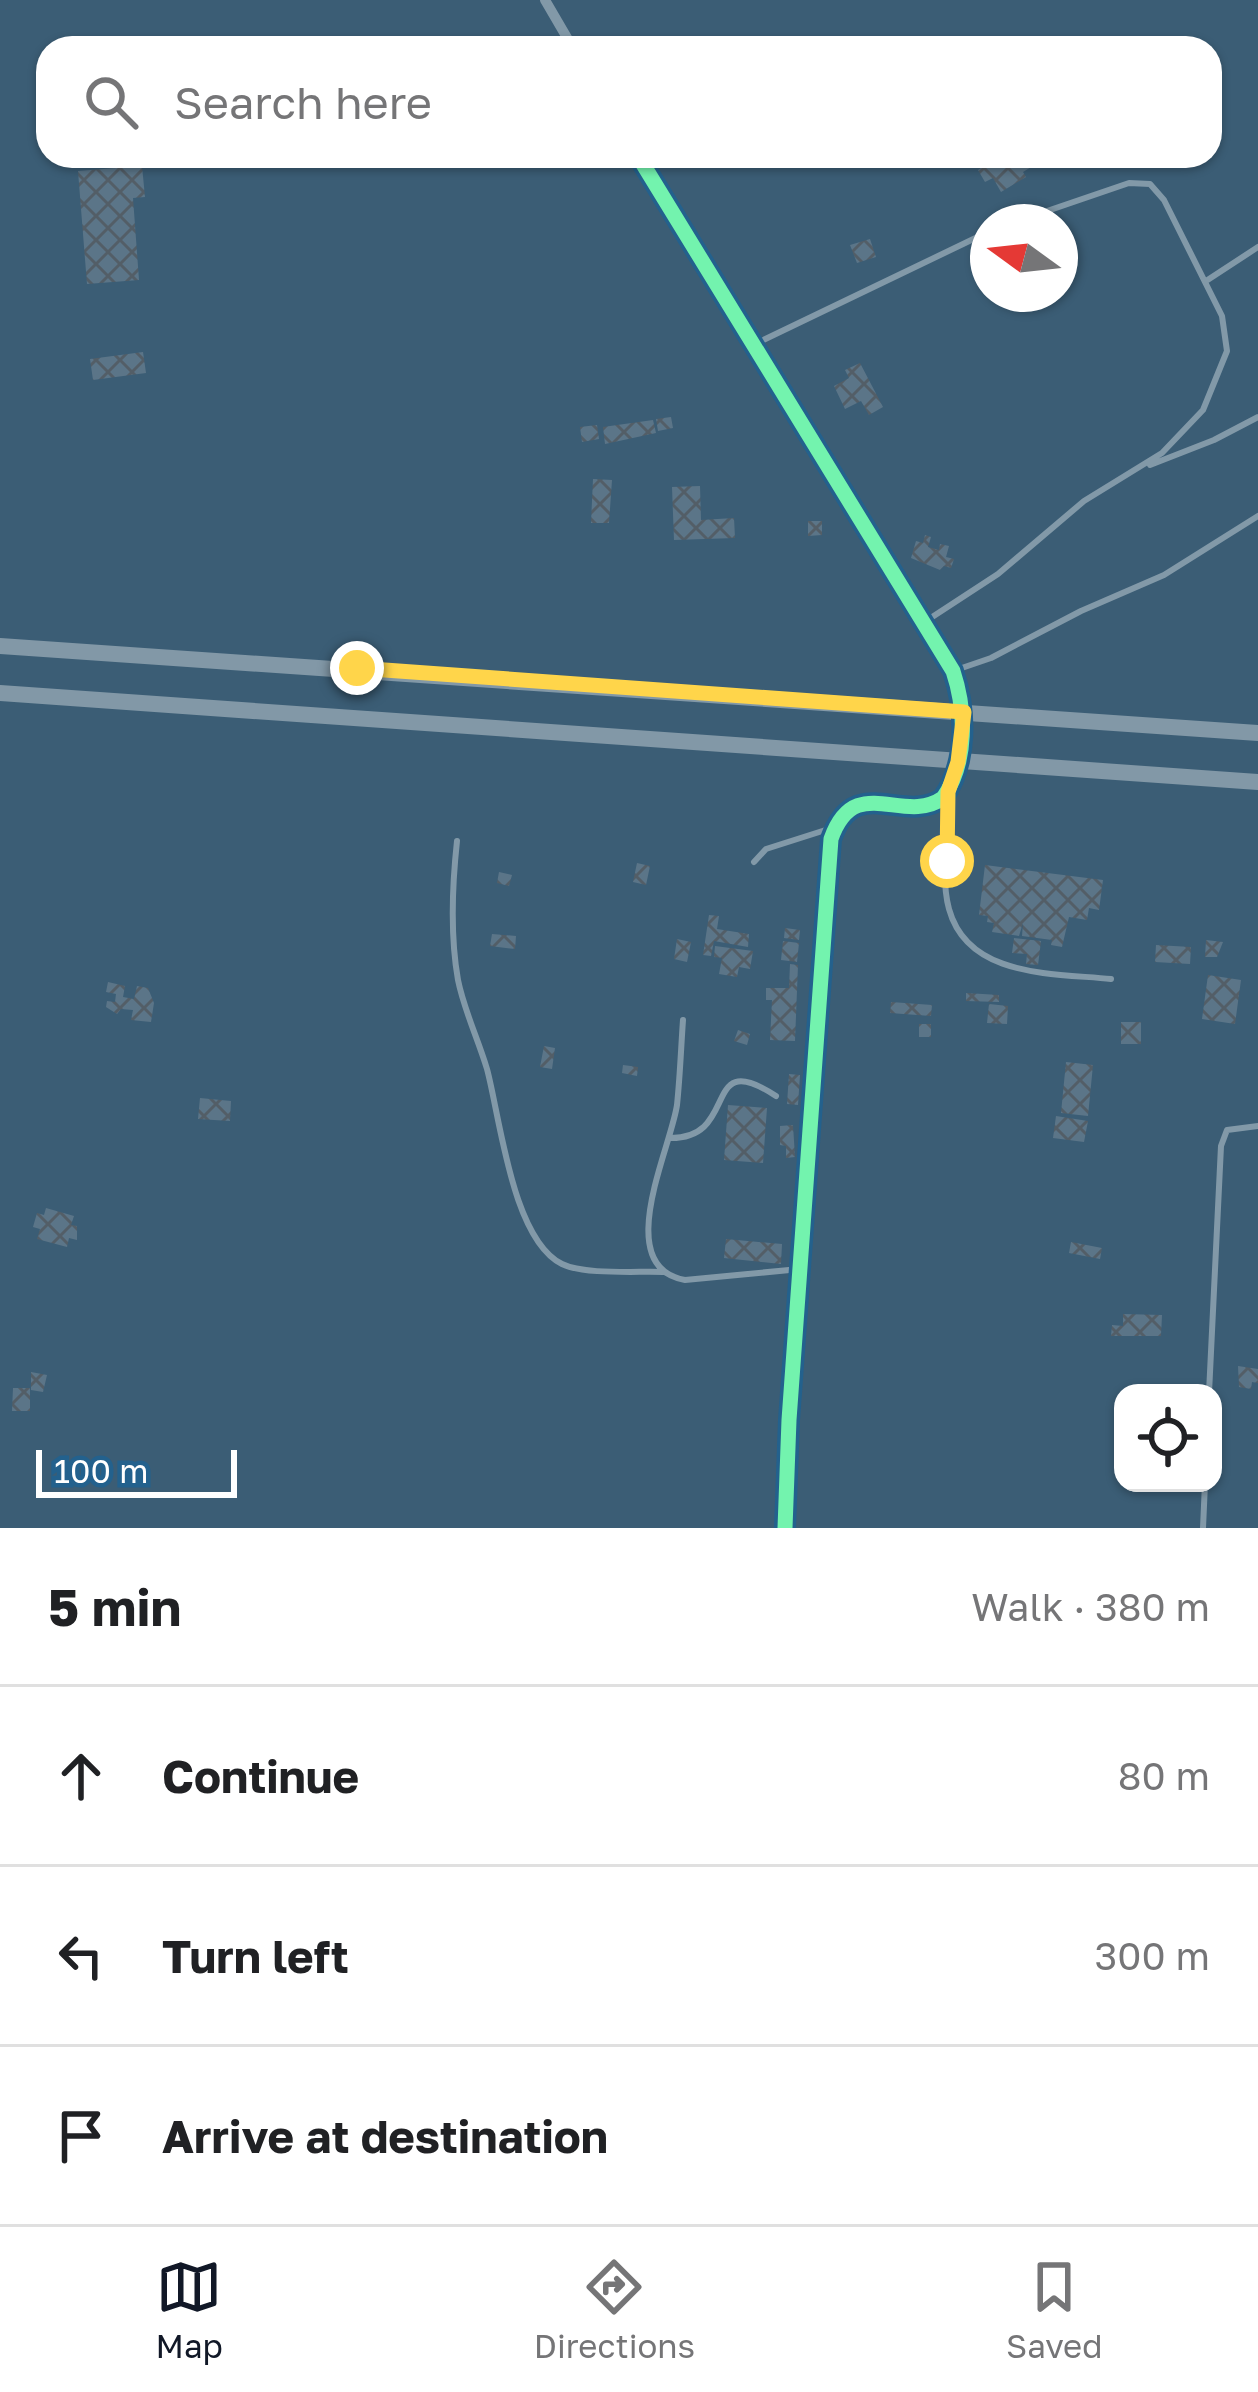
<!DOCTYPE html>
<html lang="en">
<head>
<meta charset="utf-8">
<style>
	body { margin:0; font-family:"Golos Text",sans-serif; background:#f6f6f6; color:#202124 }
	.controls { position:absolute; right:36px; bottom:36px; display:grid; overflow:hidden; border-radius:24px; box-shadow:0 3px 9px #0004 }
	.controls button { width:108px; height:108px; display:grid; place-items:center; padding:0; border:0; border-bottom:3px solid #e0e0e0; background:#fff; color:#202124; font:60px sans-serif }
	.compass { position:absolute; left:970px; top:204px; width:108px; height:108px; border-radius:50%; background:#fff; box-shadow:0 3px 9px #0004; rotate:285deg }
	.scale { position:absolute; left:36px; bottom:30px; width:201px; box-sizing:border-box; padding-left:12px; border:6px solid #fff; border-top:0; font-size:33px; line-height:42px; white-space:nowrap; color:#fff; -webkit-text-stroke:9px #23618d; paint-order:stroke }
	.stop { position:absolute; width:36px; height:36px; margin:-27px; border:9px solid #ffd54a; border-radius:50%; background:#fff }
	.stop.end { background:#ffd54a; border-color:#fff; box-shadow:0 3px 12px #0008 }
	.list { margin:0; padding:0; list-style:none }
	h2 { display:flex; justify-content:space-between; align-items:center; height:156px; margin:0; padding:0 48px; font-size:51px }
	h2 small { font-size:39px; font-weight:400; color:#757577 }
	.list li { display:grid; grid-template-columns:78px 1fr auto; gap:36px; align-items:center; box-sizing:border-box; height:180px; padding:0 48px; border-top:3px solid #e0e0e0 }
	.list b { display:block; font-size:45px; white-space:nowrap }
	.list em { font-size:39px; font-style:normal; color:#757577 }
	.icon { flex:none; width:66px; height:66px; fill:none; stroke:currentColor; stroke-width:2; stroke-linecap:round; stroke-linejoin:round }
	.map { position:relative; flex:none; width:1258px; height:1528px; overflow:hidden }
	.search { position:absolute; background:#fff; box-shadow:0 3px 9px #0004; left:36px; right:36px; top:36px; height:132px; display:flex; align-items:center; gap:30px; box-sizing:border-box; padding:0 42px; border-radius:36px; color:#757577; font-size:45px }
	.sheet { height:696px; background:#fff }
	nav { display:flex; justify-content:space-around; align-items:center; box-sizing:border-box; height:168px; border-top:3px solid #e0e0e0; background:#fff; font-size:33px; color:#757577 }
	nav a { display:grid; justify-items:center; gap:6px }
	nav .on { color:#111827 }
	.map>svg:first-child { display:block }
</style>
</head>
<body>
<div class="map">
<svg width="1258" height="1528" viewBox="0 0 1258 1528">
	<defs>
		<pattern id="building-cross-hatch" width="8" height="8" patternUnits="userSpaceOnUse" patternTransform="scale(3)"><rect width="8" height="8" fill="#5b7588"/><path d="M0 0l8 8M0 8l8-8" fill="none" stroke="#535e67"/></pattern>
	</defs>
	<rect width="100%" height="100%" fill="#3b5d75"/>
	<path fill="url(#building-cross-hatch)" d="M 992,156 L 1031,156 L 1036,164 L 1023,172 L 1026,177 L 1001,192 L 993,178 L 985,182 L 978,170 L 994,160 Z
		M 142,166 L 145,197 L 133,198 L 139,280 L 87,284 L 78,171 Z
		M 870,239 L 876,257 L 857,263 L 850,245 Z
		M 143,352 L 146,373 L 93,380 L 90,359 Z
		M 860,363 L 883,407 L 869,415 L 861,401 L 845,409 L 834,386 L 849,378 L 845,370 Z
		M 671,417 L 673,428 L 658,431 L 656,419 Z
		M 653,420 L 656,433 L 605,444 L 603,427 Z
		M 597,425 L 599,439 L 582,442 L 580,427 Z
		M 593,479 L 612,480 L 609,523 L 591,523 Z
		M 700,486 L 701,520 L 734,518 L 735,538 L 674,540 L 672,487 Z
		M 808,521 L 822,521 L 822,535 L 808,536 Z
		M 925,535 L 931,537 L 928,547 L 939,550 L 940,544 L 949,546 L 946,557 L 954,559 L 951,568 L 944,566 L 940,570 L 911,558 L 916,541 L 923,543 Z
		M 637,863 L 650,866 L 646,885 L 633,882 Z
		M 985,865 L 1103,880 L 1099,910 L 1089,908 L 1087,920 L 1069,917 L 1062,947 L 1051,945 L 1052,940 L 1022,936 L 1023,923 L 1019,936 L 992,932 L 994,923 L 987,922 L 988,916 L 979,915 Z
		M 499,872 L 512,875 L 509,886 L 497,883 Z
		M 709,915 L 719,916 L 717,929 L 749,934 L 748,947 L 714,941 L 711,956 L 703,955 Z
		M 785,928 L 800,930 L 799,940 L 784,938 Z
		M 492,934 L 516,936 L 515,949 L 490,946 Z
		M 1014,938 L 1041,941 L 1038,965 L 1026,964 L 1027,954 L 1012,953 Z
		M 677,939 L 691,942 L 687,962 L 674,959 Z
		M 1206,940 L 1223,942 L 1217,957 L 1205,957 Z
		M 783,941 L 799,943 L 797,962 L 781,960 Z
		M 1156,945 L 1191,947 L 1190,964 L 1155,962 Z
		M 715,946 L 753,951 L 750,969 L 739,967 L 737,977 L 719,974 L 722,958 L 714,957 Z
		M 790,964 L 798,965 L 795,1041 L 770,1040 L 772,1000 L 766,1000 L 766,988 L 789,988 Z
		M 1208,975 L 1241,980 L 1235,1024 L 1202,1019 Z
		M 108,982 L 125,986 L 123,997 L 134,999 L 137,986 L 148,988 L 154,1003 L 151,1022 L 131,1020 L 133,1010 L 121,1009 L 117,1014 L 106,1007 L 107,1001 L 115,1002 L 116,994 L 106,992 Z
		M 966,993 L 999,995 L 999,1002 L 966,1001 Z
		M 891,1002 L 932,1005 L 931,1016 L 890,1013 Z
		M 989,1004 L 1008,1006 L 1007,1024 L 987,1023 Z
		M 1121,1022 L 1141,1022 L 1141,1044 L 1121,1044 Z
		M 919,1024 L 931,1024 L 931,1037 L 919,1037 Z
		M 738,1030 L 750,1034 L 747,1045 L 734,1041 Z
		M 544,1046 L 555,1048 L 552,1069 L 540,1067 Z
		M 1066,1062 L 1093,1065 L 1088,1116 L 1061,1113 Z
		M 623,1065 L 638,1067 L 637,1076 L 622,1073 Z
		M 789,1074 L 800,1075 L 798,1105 L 787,1104 Z
		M 200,1098 L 231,1101 L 230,1121 L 198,1119 Z
		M 728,1105 L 767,1108 L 763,1163 L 724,1160 Z
		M 1056,1116 L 1088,1121 L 1084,1142 L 1053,1138 Z
		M 793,1125 L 795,1157 L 786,1158 L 786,1146 L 780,1145 L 780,1126 Z
		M 46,1208 L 74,1216 L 71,1225 L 77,1226 L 77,1240 L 69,1238 L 67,1247 L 37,1239 L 40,1229 L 33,1227 L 37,1213 L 44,1215 Z
		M 726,1239 L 782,1244 L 781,1264 L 724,1258 Z
		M 1071,1242 L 1102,1248 L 1100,1259 L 1069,1253 Z
		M 1123,1314 L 1162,1315 L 1161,1336 L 1111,1336 L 1112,1325 L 1123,1326 Z
		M 1238,1366 L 1258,1369 L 1258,1383 L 1252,1382 L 1251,1389 L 1239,1387 Z
		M 31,1372 L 47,1375 L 43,1392 L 31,1390 Z
		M 13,1388 L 30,1388 L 30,1411 L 12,1411 Z"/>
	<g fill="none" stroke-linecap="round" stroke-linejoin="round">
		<path stroke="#8299a8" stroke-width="6" d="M 1206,281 L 1258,247
			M 753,345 L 988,232
			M 1150,465 L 1214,440 L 1258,417
			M 923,623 L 998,574 L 1084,501 L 1162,453 L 1203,410 L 1227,351 L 1222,316 L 1164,200 L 1150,184 L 1129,183 L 1015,222
			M 953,671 L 991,658 L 1081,611 L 1164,575 L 1258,516
			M 948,796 C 948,830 940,876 949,909 C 968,978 1053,973 1111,979
			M 457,841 C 452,887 450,935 458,980 C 464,1010 478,1039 487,1069 C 500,1117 512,1239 562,1264 C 584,1275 637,1271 663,1272
			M 754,862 L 766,849 L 835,827
			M 683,1020 C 681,1048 680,1077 677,1105 C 671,1148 611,1267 685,1280 L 800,1269
			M 670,1138 C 741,1139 700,1046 776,1096
			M 1209,1393 L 1221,1146 L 1227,1130 L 1258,1126
			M 1203,1528 L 1205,1483"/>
		<path stroke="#8299a8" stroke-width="10" d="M 545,0 L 573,48
			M 638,156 L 953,671 C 966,710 968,762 943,798 C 903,826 855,771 831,839 L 789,1420 L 785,1528"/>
		<path stroke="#8298a7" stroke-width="16" d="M 0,646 L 1258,733
			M 0,693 L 1258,782"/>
		<g stroke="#23618d" stroke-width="22">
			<path id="cycleway" d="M 638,156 L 953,671 C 966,710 968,762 943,798 C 903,826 855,771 831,839 L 789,1420 L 785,1528"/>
		</g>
		<use href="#cycleway" stroke="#73f3ae" stroke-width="15"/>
	</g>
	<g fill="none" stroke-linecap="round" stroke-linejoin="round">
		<path stroke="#ffd54a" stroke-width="15" d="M 357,668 L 964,712 L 958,762 L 948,792 L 947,861"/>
	</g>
</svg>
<div class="controls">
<button><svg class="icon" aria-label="locate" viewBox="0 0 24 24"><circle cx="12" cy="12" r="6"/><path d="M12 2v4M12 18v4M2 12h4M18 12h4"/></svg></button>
</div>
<svg class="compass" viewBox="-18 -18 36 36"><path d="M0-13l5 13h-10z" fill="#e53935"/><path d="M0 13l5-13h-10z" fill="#757577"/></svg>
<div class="scale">100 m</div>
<div class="stop" style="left:947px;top:861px"></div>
<div class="stop end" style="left:357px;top:668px"></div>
<div class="search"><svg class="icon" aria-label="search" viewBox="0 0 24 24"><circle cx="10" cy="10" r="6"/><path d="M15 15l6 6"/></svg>Search here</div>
</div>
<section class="sheet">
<h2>5 min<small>Walk · 380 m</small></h2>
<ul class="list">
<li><svg class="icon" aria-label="ahead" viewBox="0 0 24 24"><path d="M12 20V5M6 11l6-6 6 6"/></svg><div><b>Continue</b></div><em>80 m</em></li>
<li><svg class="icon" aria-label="left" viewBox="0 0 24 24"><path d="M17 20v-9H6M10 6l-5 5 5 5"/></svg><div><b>Turn left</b></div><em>300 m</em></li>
<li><svg class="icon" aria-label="arrive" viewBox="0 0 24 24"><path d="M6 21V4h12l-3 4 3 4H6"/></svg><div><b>Arrive at destination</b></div></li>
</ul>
</section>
<nav>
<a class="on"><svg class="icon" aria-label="map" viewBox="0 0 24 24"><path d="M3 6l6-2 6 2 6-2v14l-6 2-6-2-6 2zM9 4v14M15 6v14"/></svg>Map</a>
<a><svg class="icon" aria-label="directions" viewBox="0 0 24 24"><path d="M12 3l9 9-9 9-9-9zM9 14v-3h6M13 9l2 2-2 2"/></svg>Directions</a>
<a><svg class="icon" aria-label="saved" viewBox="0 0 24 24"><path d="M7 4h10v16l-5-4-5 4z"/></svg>Saved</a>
</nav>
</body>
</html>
